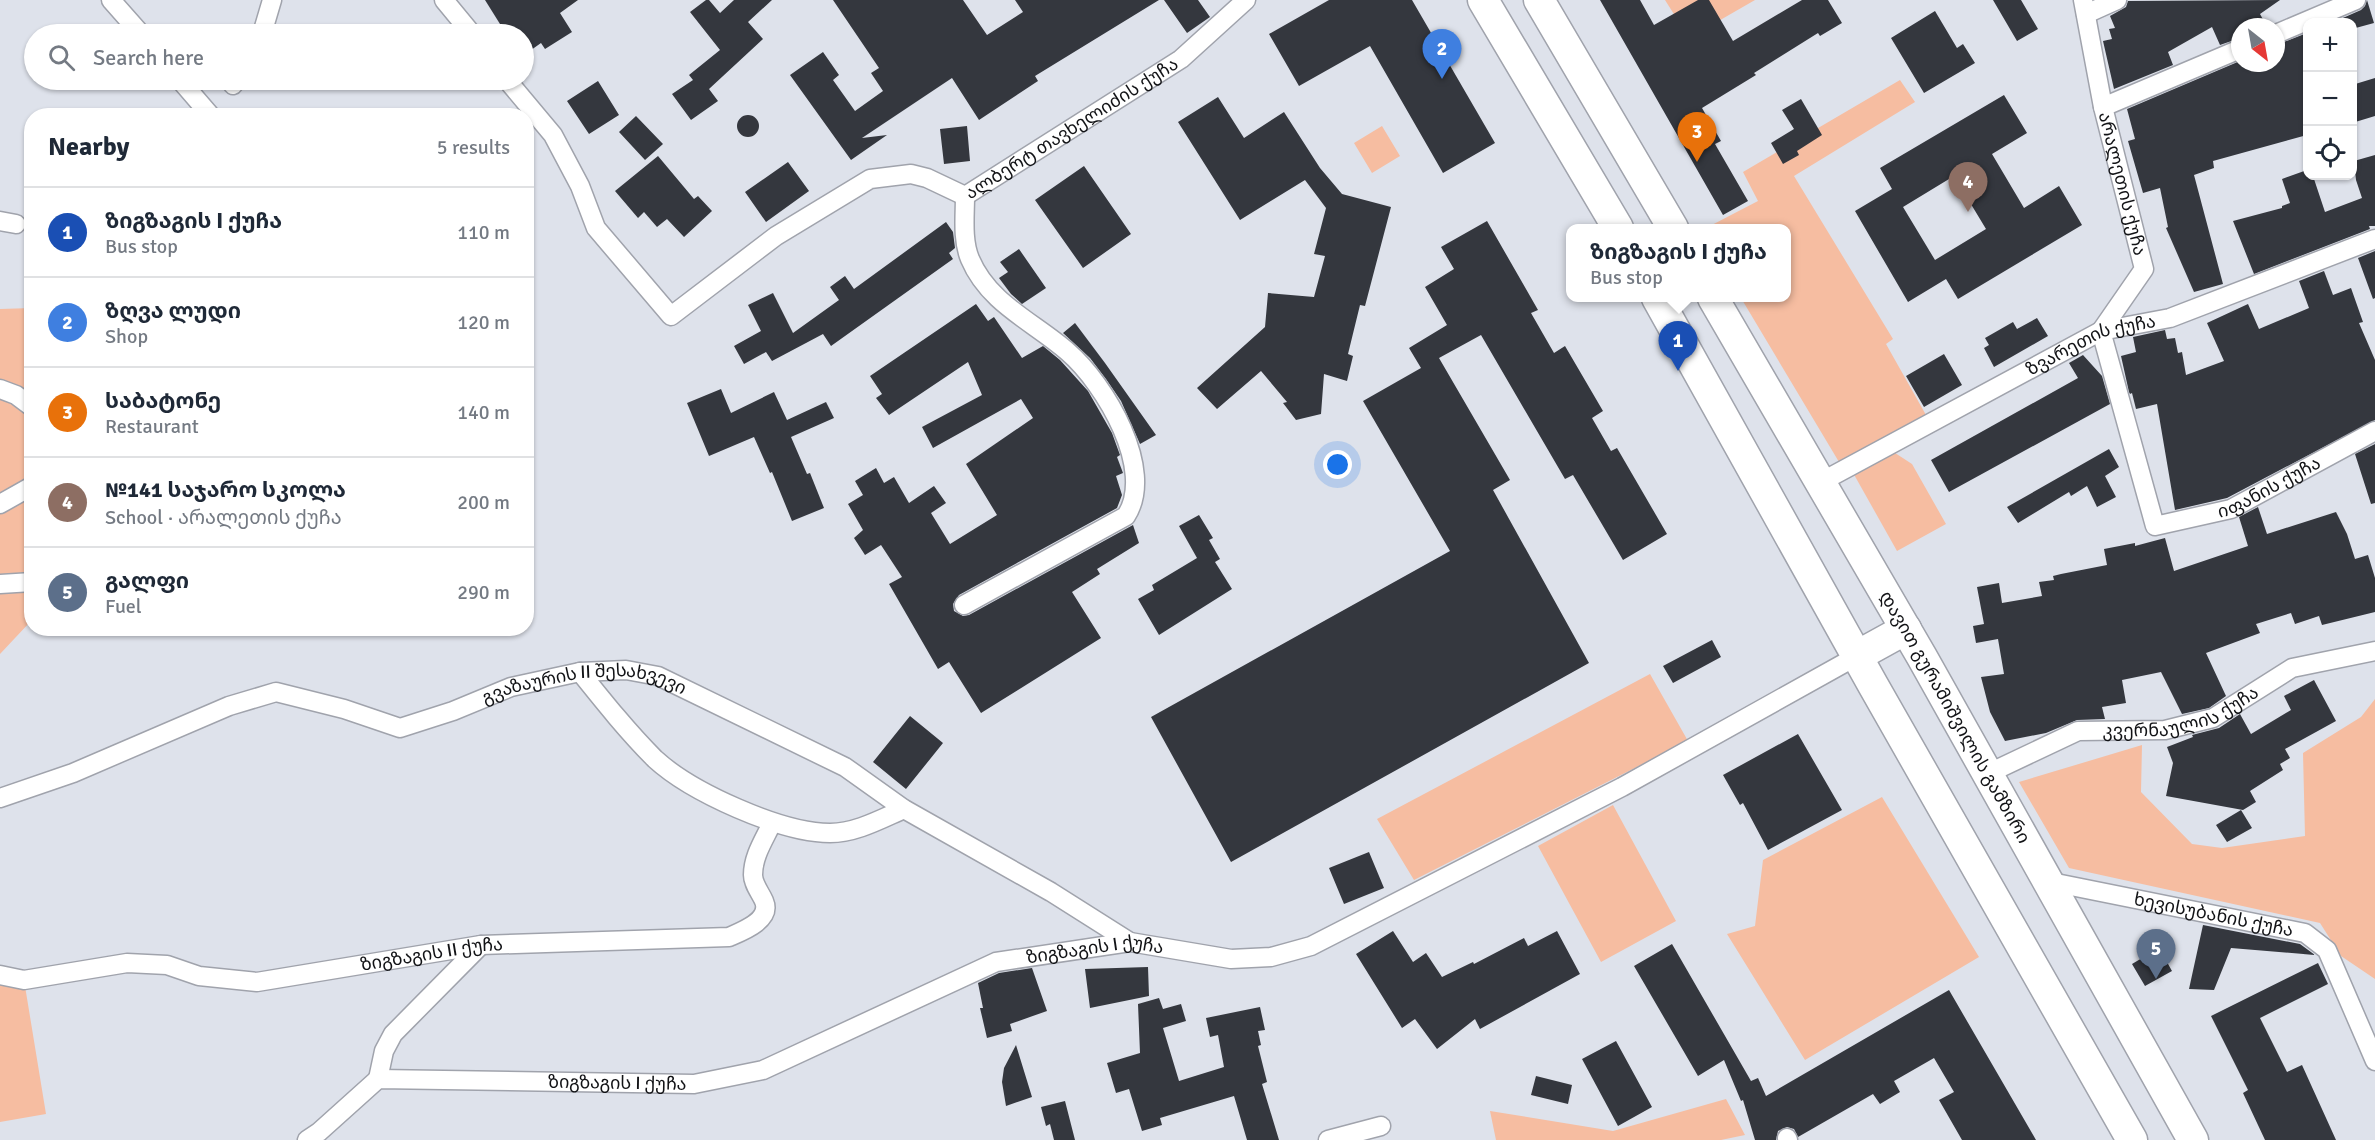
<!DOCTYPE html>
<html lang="en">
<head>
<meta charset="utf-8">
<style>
	body { margin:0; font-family:Signika,"Noto Sans Georgian",sans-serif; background:#f6f6f7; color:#1f2937 }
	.controls { position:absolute; right:18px; top:18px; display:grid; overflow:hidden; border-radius:12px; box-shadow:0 2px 4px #0004 }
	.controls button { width:54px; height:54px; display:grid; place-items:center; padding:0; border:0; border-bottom:2px solid #e0e1e3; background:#fff; color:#1f2937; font:30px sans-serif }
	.compass { position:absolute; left:2231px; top:18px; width:54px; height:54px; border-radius:50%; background:#fff; box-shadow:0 2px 4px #0004; rotate:149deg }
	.you { position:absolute; left:1338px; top:465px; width:21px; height:21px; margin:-15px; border:4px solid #fff; border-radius:50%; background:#1a73e8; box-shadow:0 0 0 9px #1a73e833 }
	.badge { display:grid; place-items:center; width:39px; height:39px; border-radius:50%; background:#ea580c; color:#fff; font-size:20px; font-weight:700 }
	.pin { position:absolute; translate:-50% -50px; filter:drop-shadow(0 2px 3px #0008) }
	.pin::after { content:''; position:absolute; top:32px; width:21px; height:18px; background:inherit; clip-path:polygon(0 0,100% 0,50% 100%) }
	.popup { position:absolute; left:1566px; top:224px; width:225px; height:78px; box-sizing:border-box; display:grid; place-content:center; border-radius:12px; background:#fff; filter:drop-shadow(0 2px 4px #0005); font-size:20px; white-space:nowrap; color:#747a83 }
	.popup b { font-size:22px; color:#1f2937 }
	.popup::after { content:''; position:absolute; left:50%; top:100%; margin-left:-12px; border:12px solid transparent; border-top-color:#fff }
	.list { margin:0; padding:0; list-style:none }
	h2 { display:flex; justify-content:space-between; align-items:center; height:78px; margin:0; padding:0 24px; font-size:26px }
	h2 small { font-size:20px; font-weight:400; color:#747a83 }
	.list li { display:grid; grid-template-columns:39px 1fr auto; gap:18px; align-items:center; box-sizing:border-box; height:90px; padding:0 24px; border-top:2px solid #e0e1e3 }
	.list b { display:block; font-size:22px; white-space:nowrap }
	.list p { margin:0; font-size:20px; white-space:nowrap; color:#747a83 }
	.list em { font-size:20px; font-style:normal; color:#747a83 }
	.icon { flex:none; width:33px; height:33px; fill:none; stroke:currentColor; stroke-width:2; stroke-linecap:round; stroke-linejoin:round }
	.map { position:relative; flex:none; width:2375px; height:1140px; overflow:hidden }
	.search { position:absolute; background:#fff; box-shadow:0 2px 4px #0004; left:24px; top:24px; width:510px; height:66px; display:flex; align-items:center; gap:15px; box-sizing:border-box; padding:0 21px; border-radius:33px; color:#747a83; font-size:22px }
	.panel { position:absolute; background:#fff; box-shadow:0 2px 4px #0004; left:24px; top:108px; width:510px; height:528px; border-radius:24px }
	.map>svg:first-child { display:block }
</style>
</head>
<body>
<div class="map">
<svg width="2375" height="1140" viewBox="0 0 2375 1140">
	<rect width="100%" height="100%" fill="#dee2eb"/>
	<path fill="#f6bda1" d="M 1665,0 L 1755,0 L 1689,38 Z
		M 1900,80 L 1915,102 L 1794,176 L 1893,339 L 1886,344 L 1926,415 L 1839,462 L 1741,298 L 1786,298 L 1786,228 L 1706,228 L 1758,201 L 1743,172 Z
		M 1382,126 L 1400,156 L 1372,173 L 1354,143 Z
		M 32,308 L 31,621 L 0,654 L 0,309 Z
		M 1892,451 L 1912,464 L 1946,524 L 1897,551 L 1852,471 Z
		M 1650,674 L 1688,741 L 1414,880 L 1377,819 Z
		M 2375,699 L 2375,979 L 2341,956 L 2320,923 L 2069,868 L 2019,782 L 2142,745 L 2141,792 L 2192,844 L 2222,848 L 2305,836 L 2303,753 L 2361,717 Z
		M 1882,797 L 1979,957 L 1805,1060 L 1727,934 L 1755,926 L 1763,860 Z
		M 1613,805 L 1676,921 L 1601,962 L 1538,846 Z
		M 0,975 L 24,980 L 46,1114 L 0,1122 Z
		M 1726,1099 L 1745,1135 L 1721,1140 L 1496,1140 L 1490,1111 L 1613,1131 Z"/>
	<path fill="#34373e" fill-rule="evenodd" d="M 485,0 L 578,0 L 560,13 L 572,32 L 545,49 L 541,43 L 524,55 L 524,34 L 485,34 L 500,24 Z
		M 706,0 L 709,0 L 720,13 L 734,0 L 772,0 L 748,22 L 763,39 L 709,89 L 718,101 L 691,120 L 672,94 L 693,80 L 689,75 L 720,50 L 690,12 Z
		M 833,0 L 963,0 L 987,35 L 1023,12 L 1015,0 L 1159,0 L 1035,76 L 1038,81 L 979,120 L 952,78 L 862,138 L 887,135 L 851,160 L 790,75 L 823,52 L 839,75 L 833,80 L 855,111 L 883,91 L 871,73 L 879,68 Z
		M 1164,0 L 1198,0 L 1210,17 L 1187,33 Z
		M 1329,0 L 1412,0 L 1495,143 L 1443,173 L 1370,46 L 1299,86 L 1269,34 Z
		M 1600,0 L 1640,0 L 1654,25 L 1698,0 L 1709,0 L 1733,41 L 1802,0 L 1828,0 L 1842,23 L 1820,36 L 1818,33 L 1754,73 L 1756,75 L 1702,108 L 1721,141 L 1715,144 L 1748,201 L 1723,215 Z
		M 1993,0 L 2021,0 L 2038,29 L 2017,41 Z
		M 2280,0 L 2260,14 L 2267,27 L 2240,27 L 2240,38 L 2220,45 L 2212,27 L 2168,52 L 2173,65 L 2114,89 L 2103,41 L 2112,39 L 2109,29 L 2115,28 L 2110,16 L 2126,7 L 2128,1 Z
		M 2367,0 L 2374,23 L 2352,29 L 2352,22 L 2338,22 L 2336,21 L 2361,10 L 2365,6 Z
		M 1935,11 L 1957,48 L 1963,44 L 1975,63 L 1924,93 L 1891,38 Z
		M 2307,33 L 2307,135 L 2213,161 L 2214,168 L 2194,175 L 2223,284 L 2194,292 L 2166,228 L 2168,227 L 2160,188 L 2143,193 L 2128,141 L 2135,139 L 2127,109 L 2240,61 L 2240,63 L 2276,63 L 2276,45 Z
		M 2375,78 L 2375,116 L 2352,123 L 2352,85 Z
		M 598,81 L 619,115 L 589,134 L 567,101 Z
		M 2004,95 L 2027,133 L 1992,154 L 2024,208 L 2059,186 L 2082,225 L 1958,299 L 1946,279 L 1908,302 L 1855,211 L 1892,189 L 1880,168 ZM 1954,176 L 1986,229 L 1935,260 L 1903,207 Z
		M 1218,97 L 1244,138 L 1284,112 L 1320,168 L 1342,194 L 1391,207 L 1365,306 L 1360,305 L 1348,354 L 1353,356 L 1347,381 L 1324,374 L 1321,414 L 1296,420 L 1283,403 L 1287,402 L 1261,371 L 1217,409 L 1197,388 L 1265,327 L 1268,293 L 1314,297 L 1325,256 L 1314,254 L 1326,208 L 1305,180 L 1240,220 L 1178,122 Z
		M 1801,99 L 1822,135 L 1797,151 L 1799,155 L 1783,164 L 1771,143 L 1794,129 L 1782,110 Z
		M737 126a11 11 0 1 1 22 0a11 11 0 1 1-22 0Z
		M 636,116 L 663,144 L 645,160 L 619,132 Z
		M 967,126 L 970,161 L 944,164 L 940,129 Z
		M 2375,155 L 2375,226 L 2369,226 L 2370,229 L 2254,274 L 2233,221 L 2282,208 L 2282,206 L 2290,203 L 2282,179 L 2307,170 L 2307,176 L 2313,176 L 2325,212 L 2362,198 L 2356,180 L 2354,161 Z
		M 658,156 L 694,199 L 698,196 L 712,211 L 684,237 L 667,219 L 657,227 L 644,212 L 638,218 L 615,191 Z
		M 788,162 L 809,191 L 766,222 L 745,192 Z
		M 1084,166 L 1131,234 L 1083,268 L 1035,200 Z
		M 1487,221 L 1538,310 L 1531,313 L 1554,353 L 1565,346 L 1603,411 L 1592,418 L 1611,451 L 1617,448 L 1667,534 L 1623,560 L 1573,475 L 1565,479 L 1481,335 L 1439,358 L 1510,480 L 1493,490 L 1589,663 L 1231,862 L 1151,717 L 1450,551 L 1363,401 L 1421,368 L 1409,348 L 1447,325 L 1425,287 L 1454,269 L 1441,247 Z
		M 946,222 L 953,232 L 955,248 L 949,253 L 953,259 L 831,346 L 823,334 L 772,361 L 766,352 L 744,364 L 734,346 L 761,331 L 748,305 L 773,293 L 793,333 L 839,300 L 830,287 L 845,276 L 854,289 Z
		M 1019,249 L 1046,288 L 1022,304 L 1011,294 L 999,278 L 1008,272 L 1000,262 Z
		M 2375,251 L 2375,298 L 2373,299 L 2358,258 Z
		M 2324,271 L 2333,295 L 2351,288 L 2363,322 L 2359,323 L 2375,360 L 2375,420 L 2227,498 L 2175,510 L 2157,404 L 2136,409 L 2132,393 L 2130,394 L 2129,392 L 2121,356 L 2136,352 L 2133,337 L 2165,330 L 2167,339 L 2175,338 L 2178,353 L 2182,352 L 2186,375 L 2224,361 L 2207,323 L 2248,304 L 2259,329 L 2309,308 L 2299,281 Z
		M 976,304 L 988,321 L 994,317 L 1022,358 L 1043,346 L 1060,360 L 1088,391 L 1112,433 L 1120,455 L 1117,457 L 1123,473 L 1116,476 L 1122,495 L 1117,508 L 959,595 L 953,604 L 954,611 L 963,616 L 969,615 L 1133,525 L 1139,543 L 1097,569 L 1100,574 L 1072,592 L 1101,638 L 981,713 L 949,662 L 938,669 L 889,584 L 902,577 L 881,545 L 865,555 L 854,538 L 863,530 L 848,504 L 863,495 L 855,481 L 876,468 L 884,483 L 894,477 L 909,503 L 934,486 L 946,503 L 931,513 L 950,544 L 997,515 L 966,464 L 1033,418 L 1021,399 L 933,448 L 922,427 L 982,395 L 968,362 L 889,415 L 876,398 L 882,394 L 870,376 Z
		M 2037,318 L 2048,336 L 1994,367 L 1984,348 L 1989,345 L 1985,338 L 2013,322 L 2017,329 Z
		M 1075,323 L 1105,363 L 1156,435 L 1140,444 L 1121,401 L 1106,379 L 1090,358 L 1063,333 Z
		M 1944,354 L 1962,385 L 1924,407 L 1906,376 Z
		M 2083,355 L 2102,376 L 2110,404 L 1949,492 L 1931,460 L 2078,378 L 2069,363 Z
		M 721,389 L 731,413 L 774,392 L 787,420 L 826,402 L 834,418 L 791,437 L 807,474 L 810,473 L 824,508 L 792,521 L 772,472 L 770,473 L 754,437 L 709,456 L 687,403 Z
		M 2375,444 L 2375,503 L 2371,504 L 2355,454 Z
		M 2109,449 L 2119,467 L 2105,476 L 2116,497 L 2097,507 L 2087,486 L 2071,496 L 2069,492 L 2018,523 L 2007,507 Z
		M 2258,507 L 2267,534 L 2336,512 L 2347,534 L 2355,559 L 2368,555 L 2375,578 L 2375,612 L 2322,625 L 2319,616 L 2295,624 L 2291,613 L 2256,624 L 2260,633 L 2206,653 L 2226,696 L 2209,708 L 2182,714 L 2161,672 L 2122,680 L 2126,703 L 2102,707 L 2105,719 L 2077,720 L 2046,733 L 2005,741 L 1990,712 L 1981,677 L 2004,674 L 1998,639 L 1976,643 L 1973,626 L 1984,624 L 1977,587 L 1999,583 L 2002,603 L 2042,596 L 2039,582 L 2054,580 L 2053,576 L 2061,574 L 2107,565 L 2104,549 L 2135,543 L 2135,546 L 2165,538 L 2174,571 L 2248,546 L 2239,517 Z
		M 1199,515 L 1213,538 L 1209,540 L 1220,559 L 1215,562 L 1232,589 L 1159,635 L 1138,599 L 1154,590 L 1152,585 L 1197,558 L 1179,526 Z
		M 1712,640 L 1721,657 L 1673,683 L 1663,666 Z
		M 2314,680 L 2336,721 L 2285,749 L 2290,758 L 2280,764 L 2283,770 L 2250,791 L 2256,802 L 2243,810 L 2166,796 L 2173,763 L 2167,747 L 2193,737 L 2192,735 L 2219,728 L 2240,714 L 2251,734 L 2291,710 L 2284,696 Z
		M 910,716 L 943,743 L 906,789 L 873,762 Z
		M 1798,734 L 1842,810 L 1768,850 L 1743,803 L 1740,805 L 1723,775 Z
		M 2241,810 L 2252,828 L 2227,842 L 2216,825 Z
		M 1369,852 L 1384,888 L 1344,904 L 1329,868 Z
		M 2203,925 L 2300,944 L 2315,955 L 2231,948 L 2214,990 L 2189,989 Z
		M 1393,931 L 1413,962 L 1426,953 L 1442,977 L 1473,962 L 1474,964 L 1524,938 L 1528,946 L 1557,931 L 1580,974 L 1480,1029 L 1475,1019 L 1437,1049 L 1415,1019 L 1402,1028 L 1356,954 Z
		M 1672,944 L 1751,1081 L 1758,1078 L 1766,1096 L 1949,990 L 2036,1140 L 1962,1140 L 1939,1100 L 1954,1092 L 1934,1058 L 1894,1081 L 1900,1092 L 1880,1104 L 1873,1094 L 1798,1137 L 1794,1129 L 1787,1127 L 1778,1131 L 1776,1140 L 1755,1140 L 1743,1100 L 1741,1101 L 1724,1060 L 1698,1076 L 1634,966 Z
		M 2159,948 L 2172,971 L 2145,986 L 2132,964 Z
		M 2318,963 L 2328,984 L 2260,1018 L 2287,1072 L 2302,1065 L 2336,1140 L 2265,1140 L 2243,1093 L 2248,1090 L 2211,1016 Z
		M 1148,967 L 1149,996 L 1090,1008 L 1085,969 Z
		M 1032,968 L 1047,1011 L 1010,1024 L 1012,1031 L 987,1038 L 980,1008 L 983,1008 L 978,983 L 999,973 Z
		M 1159,998 L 1163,1009 L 1181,1004 L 1186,1021 L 1163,1028 L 1179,1081 L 1224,1067 L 1218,1035 L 1210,1037 L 1206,1018 L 1260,1007 L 1265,1030 L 1258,1031 L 1261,1045 L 1258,1046 L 1267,1082 L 1262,1084 L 1279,1140 L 1247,1140 L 1234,1096 L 1160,1118 L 1162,1125 L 1142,1131 L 1129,1089 L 1116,1093 L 1107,1063 L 1140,1053 L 1138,1004 Z
		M 1616,1041 L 1652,1107 L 1618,1126 L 1582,1059 Z
		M 1016,1045 L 1032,1097 L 1006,1106 L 1002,1082 L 1004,1068 Z
		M 1536,1076 L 1572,1085 L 1568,1104 L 1531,1095 Z
		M 1065,1101 L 1075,1140 L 1054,1140 L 1050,1124 L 1046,1126 L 1041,1107 Z"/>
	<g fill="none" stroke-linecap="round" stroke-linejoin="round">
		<g stroke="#a0a3ac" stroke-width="21">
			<g id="street">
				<path d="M 111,0 L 141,34"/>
				<path d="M 444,0 L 472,34"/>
				<path id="s1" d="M 2083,0 L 2103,107 L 2144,269 L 2101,331 L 2155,526 L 2231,509 L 2375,431"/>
				<path d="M 2086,14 L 2117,0"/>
				<path d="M 262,34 L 272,0"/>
				<path d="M 2276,34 L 2356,0"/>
				<path d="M 180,80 L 211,116"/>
				<path id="s2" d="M 507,80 L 553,135 L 580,186 L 596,228 L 671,316 L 776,236 L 870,179 L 911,174 L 927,178 L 965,196 L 1181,59 L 1246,0"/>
				<path d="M 233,85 L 236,80"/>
				<path d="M 2103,107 L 2240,49"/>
				<path d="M 0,221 L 16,224"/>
				<path d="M 0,389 L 16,395 L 32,407"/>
				<path id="s3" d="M 1821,482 L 2101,331 L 2170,318 L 2375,239"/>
				<path d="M 0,504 L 32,486"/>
				<path d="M 0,584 L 32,582"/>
				<path d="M 964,605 L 1126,516 C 1156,470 1105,384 1068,352 C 1034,322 989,304 970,259 C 962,240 965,216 965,196"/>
				<path d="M 580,672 C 604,702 628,732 655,759 C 691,792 781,833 830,833 C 856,833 881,819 904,809"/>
				<path id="s4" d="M 1987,774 L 2078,731 L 2165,730 L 2213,718 L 2292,668 L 2375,651"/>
				<path id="s5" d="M 0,798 L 73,773 L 229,706 L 276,692 L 344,709 L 400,728 L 453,711 L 511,687 L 580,672 L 626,670 L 658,676 L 845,767 L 904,809 L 1051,892 L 1130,942"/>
				<path id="s6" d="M 2046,881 L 2305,933 L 2327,950 L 2375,1061"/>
				<path id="s7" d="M 0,975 L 24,980 L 127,963 L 167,965 L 199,976 L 257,982 L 481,945 L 729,937 C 743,931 772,920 764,901 C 760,892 753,884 753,875 C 753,856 764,840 772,823"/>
				<path d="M 378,1079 L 384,1051 L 393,1034 L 481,945"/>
				<path d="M 1787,1138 L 1788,1140"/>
				<path id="s8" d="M 307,1140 L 319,1132 L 378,1079 L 694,1084 L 763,1070 L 996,962 L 1130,942 L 1231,959 L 1271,957 L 1311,946 L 1622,787 L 1857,656"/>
				<path d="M 1328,1140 L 1381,1126"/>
			</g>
		</g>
		<g stroke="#a0a3ac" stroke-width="33">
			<g id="primary">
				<path d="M 1483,0 L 1618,228"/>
				<path d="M 1539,0 L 1673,228"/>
				<path d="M 1657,298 L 1873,685 L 2132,1140"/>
				<path id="s9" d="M 1713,298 L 1922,657 L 2193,1140"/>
				<path d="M 1857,656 L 1906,629"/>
			</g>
		</g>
		<use href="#street" stroke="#fff" stroke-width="18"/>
		<use href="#primary" stroke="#fff" stroke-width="30"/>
	</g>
	<g text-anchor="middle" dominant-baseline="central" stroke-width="6" stroke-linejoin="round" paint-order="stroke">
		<g font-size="18" fill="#121316" stroke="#fff">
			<text stroke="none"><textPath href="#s2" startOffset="758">ალბერტ თავხელიძის ქუჩა</textPath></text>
			<text stroke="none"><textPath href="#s1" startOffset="188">არალეთის ქუჩა</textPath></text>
			<text stroke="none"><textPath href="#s3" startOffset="304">ზვარეთის ქუჩა</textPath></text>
			<text stroke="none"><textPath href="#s1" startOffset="675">იფანის ქუჩა</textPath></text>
			<text stroke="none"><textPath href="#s5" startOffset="618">გვაზაურის II შესახვევი</textPath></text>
			<text stroke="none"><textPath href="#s4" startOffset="207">კვერნაულის ქუჩა</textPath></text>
			<text stroke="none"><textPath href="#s9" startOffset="484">დავით გურამიშვილის გამზირი</textPath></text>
			<text stroke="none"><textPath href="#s6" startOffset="171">ხევისუბანის ქუჩა</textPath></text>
			<text stroke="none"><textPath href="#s8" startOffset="837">ზიგზაგის I ქუჩა</textPath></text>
			<text stroke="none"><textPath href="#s7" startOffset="438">ზიგზაგის II ქუჩა</textPath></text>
			<text stroke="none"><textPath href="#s8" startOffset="333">ზიგზაგის I ქუჩა</textPath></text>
		</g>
	</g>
</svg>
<div class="controls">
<button>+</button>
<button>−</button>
<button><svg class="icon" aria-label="locate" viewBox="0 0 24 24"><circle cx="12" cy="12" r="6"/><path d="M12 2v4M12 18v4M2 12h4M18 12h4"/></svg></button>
</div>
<svg class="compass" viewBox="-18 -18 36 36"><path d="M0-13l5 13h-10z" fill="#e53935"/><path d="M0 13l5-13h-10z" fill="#747a83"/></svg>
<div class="you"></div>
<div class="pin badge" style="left:1678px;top:371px;background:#1a4fb4">1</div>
<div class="popup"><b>ზიგზაგის I ქუჩა</b>Bus stop</div>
<div class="pin badge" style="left:1442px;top:79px;background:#3f7fe0">2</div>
<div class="pin badge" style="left:1697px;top:162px;background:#e8710a">3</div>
<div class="pin badge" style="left:1968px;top:212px;background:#8d6e63">4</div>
<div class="pin badge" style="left:2156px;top:979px;background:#5c6f8a">5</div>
<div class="search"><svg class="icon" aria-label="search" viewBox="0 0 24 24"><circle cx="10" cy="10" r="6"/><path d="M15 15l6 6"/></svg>Search here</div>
<section class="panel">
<h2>Nearby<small>5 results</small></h2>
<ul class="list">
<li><span class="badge" style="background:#1a4fb4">1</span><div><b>ზიგზაგის I ქუჩა</b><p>Bus stop</p></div><em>110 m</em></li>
<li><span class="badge" style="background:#3f7fe0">2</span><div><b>ზღვა ლუდი</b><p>Shop</p></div><em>120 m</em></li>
<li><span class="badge" style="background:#e8710a">3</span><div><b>საბატონე</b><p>Restaurant</p></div><em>140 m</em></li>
<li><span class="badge" style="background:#8d6e63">4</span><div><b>№141 საჯარო სკოლა</b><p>School · არალეთის ქუჩა</p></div><em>200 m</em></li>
<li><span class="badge" style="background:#5c6f8a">5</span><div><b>გალფი</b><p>Fuel</p></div><em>290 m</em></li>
</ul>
</section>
</div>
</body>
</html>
